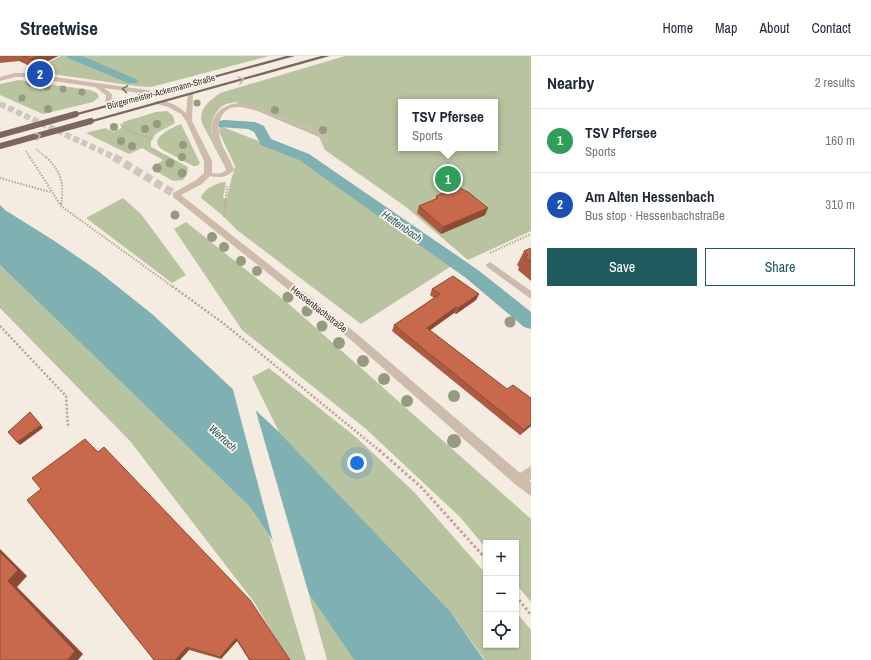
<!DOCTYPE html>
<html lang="en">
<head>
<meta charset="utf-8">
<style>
	body { margin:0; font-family:"Archivo Narrow",sans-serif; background:#f6f6f7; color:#1f2937 }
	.controls { position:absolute; right:12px; bottom:12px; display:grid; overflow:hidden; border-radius:0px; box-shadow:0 1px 3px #0004 }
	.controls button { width:36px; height:36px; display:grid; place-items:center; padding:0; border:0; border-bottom:1px solid #e0e1e3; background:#fff; color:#1f2937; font:20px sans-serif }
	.you { position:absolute; left:357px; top:407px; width:14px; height:14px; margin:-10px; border:3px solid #fff; border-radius:50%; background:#1a73e8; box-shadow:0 0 0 6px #1a73e833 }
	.badge { display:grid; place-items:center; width:26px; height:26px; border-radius:50%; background:#1f5a5e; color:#fff; font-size:13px; font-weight:700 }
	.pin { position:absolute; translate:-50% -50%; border:2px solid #fff; box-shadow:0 1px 4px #0006 }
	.popup { position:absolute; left:398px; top:43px; width:100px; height:52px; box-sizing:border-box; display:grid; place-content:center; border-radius:0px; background:#fff; filter:drop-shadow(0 1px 3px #0005); font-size:13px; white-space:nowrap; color:#747a83 }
	.popup b { font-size:15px; color:#1f2937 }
	.popup::after { content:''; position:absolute; left:50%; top:100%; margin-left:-8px; border:8px solid transparent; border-top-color:#fff }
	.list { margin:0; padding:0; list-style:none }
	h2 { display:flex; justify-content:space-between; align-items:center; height:52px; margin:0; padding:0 16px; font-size:17px }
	h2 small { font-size:13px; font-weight:400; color:#747a83 }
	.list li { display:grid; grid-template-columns:26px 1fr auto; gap:12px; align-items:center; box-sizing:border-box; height:64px; padding:0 16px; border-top:1px solid #e0e1e3 }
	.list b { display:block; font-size:15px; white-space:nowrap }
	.list p { margin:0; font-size:13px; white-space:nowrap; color:#747a83 }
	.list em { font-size:13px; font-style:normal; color:#747a83 }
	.actions { display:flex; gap:8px; padding:12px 16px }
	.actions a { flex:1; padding:9px 0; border:1px solid #1f5a5e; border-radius:0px; text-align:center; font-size:14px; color:#1f5a5e }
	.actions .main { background:#1f5a5e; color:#fff }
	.icon { flex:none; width:22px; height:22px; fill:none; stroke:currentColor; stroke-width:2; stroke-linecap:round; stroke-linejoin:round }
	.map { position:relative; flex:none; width:531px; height:604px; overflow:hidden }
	header { display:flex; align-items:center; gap:24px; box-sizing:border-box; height:56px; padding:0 20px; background:#fff; border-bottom:1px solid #e0e1e3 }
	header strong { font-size:19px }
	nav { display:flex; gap:22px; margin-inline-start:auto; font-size:14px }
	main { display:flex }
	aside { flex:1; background:#fff }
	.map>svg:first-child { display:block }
</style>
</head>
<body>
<header>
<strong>Streetwise</strong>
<nav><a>Home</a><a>Map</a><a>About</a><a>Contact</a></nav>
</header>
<main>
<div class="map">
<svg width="531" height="604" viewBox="0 0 531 604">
	<rect width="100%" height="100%" fill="#f4ebe1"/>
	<path fill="#b8c4a0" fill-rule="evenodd" d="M 61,0 L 269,0 L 151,31 L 136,30 L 45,17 L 45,8 Z
		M 345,0 L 531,0 L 531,175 L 468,204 L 406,151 L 325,94 L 319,81 L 236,46 C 232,47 228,47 224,49 C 215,54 209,69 212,79 C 215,91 223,101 226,113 L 202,67 C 198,52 210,45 220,37 ZM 401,46 L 495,46 L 495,92 L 401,92 Z
		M 19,24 L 90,34 L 97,37 L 99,41 L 93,46 L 43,58 L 0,39 L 0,28 Z
		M 167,55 L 173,60 L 175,67 C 167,73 149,76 151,91 L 188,111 L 187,118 L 183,124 L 173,125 L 151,112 L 163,104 L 142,92 L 129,98 L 86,77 L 105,72 L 114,76 L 121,72 L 123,66 L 156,56 Z
		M 181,68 L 200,107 L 197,110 L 193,110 L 163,94 C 146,83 171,72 181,68 Z
		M 220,70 L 302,102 L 453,209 L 361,268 L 237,174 L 222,159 L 201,142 C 203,133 218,126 226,126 L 223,142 L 227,143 C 228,131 233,121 235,110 L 219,76 Z
		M 123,142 L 141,158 L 186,219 L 172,227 L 86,162 Z
		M 186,166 L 290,249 L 531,463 L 531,546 L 516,528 L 516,487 L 486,487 L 486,492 L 460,461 L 366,373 L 242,274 L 174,173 Z
		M 0,209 L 250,451 L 269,479 L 306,604 L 289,604 L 254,546 L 130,385 L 0,252 Z
		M 269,312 L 357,382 L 414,436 L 486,518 L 486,589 L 516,589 L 516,556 L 531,574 L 531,604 L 485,604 L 450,555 L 279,376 L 252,321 Z
		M 308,536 L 354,604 L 327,604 Z"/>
	<path fill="#7fb0b2" d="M 0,149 L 5,154 L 56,186 L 98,215 L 152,258 L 279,376 L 450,555 L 484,604 L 354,604 L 250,451 L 0,209 Z"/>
	<path fill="#f4ebe1" d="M 232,330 L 255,352 L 310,542 L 274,489 Z"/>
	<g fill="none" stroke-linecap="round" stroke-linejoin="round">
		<path fill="#7fb0b2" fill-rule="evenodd" d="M 66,0 L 82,0 L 136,23 L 138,25 L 136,27 L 128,27 L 68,2 Z
			M 224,64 L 255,66 L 264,70 L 271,83 L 309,98 L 478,214 L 531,256 L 531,273 L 524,271 L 466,222 L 299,104 L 261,89 L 254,76 L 248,73 L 219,71 L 217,68 L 219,65 Z"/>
		<path stroke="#cfc6bd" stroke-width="6" stroke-dasharray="6 3" stroke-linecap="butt" d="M 0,48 L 116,102"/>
		<path stroke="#cfc6bd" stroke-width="8" stroke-dasharray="8 4" stroke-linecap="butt" d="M 114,101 L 176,139"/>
		<path stroke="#b9a596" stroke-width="1.5" stroke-dasharray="1 1" stroke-linecap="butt" d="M 120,68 L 130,76 L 154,83
			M 36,93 L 47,102
			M 26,95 L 30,102"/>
		<path stroke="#b9a596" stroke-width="2" stroke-dasharray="1.5 1.5" stroke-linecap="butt" d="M 30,101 L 61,150 L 173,231
			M 46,101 C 62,117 64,127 61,150
			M 0,122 L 50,136
			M 224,161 L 227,130
			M 490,197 L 531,178"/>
		<path stroke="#b9a596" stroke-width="2.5" stroke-dasharray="2 2" stroke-linecap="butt" d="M 172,230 L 223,267 L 380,395
			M 0,270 L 66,340 L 68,372"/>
		<path stroke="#b9a596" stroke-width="3" stroke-dasharray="2.5 2.5" stroke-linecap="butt" d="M 379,394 L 421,431 L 486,503
			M 516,540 L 531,559"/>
		<path fill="#cdbbac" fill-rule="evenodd" d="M 15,17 L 26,17 L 154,35 L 157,37 L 154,39 L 104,32 L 112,38 L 111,50 L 108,52 L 105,50 L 106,39 L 95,31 L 26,21 L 15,21 L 0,25 L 0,21 Z
			M 188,37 L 193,38 L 192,65 L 212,105 L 212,117 C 218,118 222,118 226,114 C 223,101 215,91 212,79 C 208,58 227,44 246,48 L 314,72 L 322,77 L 328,84 L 327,85 L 323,85 L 318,79 L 310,74 C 295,69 250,50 237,51 C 223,51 217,65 219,77 C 220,90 230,101 234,114 C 227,122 219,122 210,120 L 202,128 L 181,139 L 357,278 L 520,417 L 531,410 L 531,423 L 529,425 L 531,426 L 531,440 L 516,429 L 351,284 L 173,141 L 173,137 L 196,124 L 204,117 L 204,105 L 186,65 L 181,58 L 168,51 L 153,47 C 162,41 179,50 186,57 Z
			M 490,206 L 531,235 L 531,243 L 487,211 L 486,209 Z"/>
		<path fill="#7d675c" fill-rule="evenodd" d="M 286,0 L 295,0 L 78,59 L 73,58 Z
			M 321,0 L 330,0 L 93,66 L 88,65 Z"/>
		<path stroke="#7d675c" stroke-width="6" d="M 0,79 L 76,58
			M 0,90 L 91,65"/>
	</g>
	<g fill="#969b7f">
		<circle cx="30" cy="27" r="3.5"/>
		<circle cx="47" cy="31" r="3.5"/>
		<circle cx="63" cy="33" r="3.5"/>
		<circle cx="82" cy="36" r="3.5"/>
		<circle cx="22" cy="42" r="3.5"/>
		<circle cx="197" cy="47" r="3.5"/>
		<circle cx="48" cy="53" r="4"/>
		<circle cx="275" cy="54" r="4"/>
		<circle cx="157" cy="68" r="4"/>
		<circle cx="114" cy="71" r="4"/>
		<circle cx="145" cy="73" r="4"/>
		<circle cx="323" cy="74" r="4"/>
		<circle cx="121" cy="85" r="4"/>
		<circle cx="183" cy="89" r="4"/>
		<circle cx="132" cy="90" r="4"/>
		<circle cx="182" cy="101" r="4"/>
		<circle cx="170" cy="107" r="4.5"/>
		<circle cx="157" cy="112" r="4.5"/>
		<circle cx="182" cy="117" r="4.5"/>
		<circle cx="175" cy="159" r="4.5"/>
		<circle cx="212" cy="181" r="5"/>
		<circle cx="224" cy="191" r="5"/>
		<circle cx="241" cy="205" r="5"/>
		<circle cx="257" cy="215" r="5"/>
		<circle cx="288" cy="241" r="5.5"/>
		<circle cx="307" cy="255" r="5.5"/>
		<circle cx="510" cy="266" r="5.5"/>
		<circle cx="322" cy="270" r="5.5"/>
		<circle cx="339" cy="287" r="6"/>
		<circle cx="363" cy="305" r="6"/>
		<circle cx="384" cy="323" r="6"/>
		<circle cx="454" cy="340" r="6"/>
		<circle cx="407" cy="345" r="6"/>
		<circle cx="454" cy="385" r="7"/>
	</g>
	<path fill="#ac5a40" d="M 0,0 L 58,0 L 34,12 L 19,5 L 0,7 Z
		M 436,140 L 485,159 L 441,178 L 417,157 L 419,150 L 436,143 Z
		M 531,192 L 531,225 L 518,214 L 519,211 L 517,209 L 524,195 Z
		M 432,233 L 479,238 L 476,244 L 456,258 L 454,257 L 430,274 L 507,333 L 531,342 L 531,370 L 520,379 L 392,275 L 394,269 L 434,242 L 430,239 Z
		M 27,444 L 290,604 L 249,604 L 237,585 L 221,603 L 189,594 L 180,604 L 154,604 Z"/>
	<path fill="#8c4a34" d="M 38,0 L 58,0 L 34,12 L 31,3 Z
		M 488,152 L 485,159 L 441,178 L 443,171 Z
		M 479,238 L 476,244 L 456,258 L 458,252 Z
		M 456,251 L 454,257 L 425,278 L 427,272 Z
		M 531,368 L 531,370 L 520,379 L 524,374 Z
		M 41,369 L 43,372 L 20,389 L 17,386 Z
		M 0,493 L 27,520 L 17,531 L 83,598 L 78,604 L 68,604 L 8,525 L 0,496 Z
		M 236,582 L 237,585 L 221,603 L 220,601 Z
		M 187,591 L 189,594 L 180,604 L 175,604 Z"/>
	<path fill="#c8694b" stroke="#8c4a34" d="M 23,0 L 38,0 L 31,3 Z
		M 457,131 L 468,136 L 488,152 L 443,171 L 419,150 L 438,142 L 436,140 Z
		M 531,192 L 531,206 L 525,201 L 528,199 L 524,195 Z
		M 453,220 L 479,238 L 458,252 L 456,251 L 427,272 L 507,333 L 513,329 L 531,342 L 531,368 L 524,374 L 394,269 L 440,238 L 432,233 Z
		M 30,356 L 41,369 L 17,386 L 8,376 Z
		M 85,383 L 98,396 L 104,391 L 250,544 L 290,604 L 250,604 L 236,582 L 220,601 L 187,591 L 175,604 L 154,604 L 27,444 L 41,433 L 32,422 Z
		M 0,496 L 18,514 L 8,525 L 75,595 L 68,604 L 0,604 Z"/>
	<defs><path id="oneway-chevron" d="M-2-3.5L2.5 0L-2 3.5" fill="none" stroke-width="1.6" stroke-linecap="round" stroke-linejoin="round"/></defs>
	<g stroke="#c2b5ac">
		<use href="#oneway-chevron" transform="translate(241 24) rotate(-15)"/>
		<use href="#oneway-chevron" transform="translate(38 80) rotate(-16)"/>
	</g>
	<use stroke="#7d6f65" href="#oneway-chevron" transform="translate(125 33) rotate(-171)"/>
	<g text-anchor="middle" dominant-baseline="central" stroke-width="3.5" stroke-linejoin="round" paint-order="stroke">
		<g font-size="9" fill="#3b302b" stroke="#fbf5ee">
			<text transform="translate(161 36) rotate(-15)">Bürgermeister-Ackermann-Straße</text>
		</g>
		<g font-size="10" fill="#3b302b" stroke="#fbf5ee">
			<text transform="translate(319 253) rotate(38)">Hessenbachstraße</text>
		</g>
		<g font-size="11" font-style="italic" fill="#1f5a5e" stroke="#fbf5ee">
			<text transform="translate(402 170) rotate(35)">Hettenbach</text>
			<text transform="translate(223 382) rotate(42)">Wertach</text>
		</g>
	</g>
</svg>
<div class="controls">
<button>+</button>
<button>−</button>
<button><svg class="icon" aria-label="locate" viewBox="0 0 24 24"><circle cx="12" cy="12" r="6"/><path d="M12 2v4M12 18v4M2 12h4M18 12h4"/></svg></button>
</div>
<div class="you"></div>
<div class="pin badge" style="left:448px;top:123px;background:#2e9e5b">1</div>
<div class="popup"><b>TSV Pfersee</b>Sports</div>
<div class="pin badge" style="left:40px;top:18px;background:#1a4fb4">2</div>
</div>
<aside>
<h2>Nearby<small>2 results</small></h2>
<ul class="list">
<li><span class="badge" style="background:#2e9e5b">1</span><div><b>TSV Pfersee</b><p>Sports</p></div><em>160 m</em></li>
<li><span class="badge" style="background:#1a4fb4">2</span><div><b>Am Alten Hessenbach</b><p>Bus stop · Hessenbachstraße</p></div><em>310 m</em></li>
</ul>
<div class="actions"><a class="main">Save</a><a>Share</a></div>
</aside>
</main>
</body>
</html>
